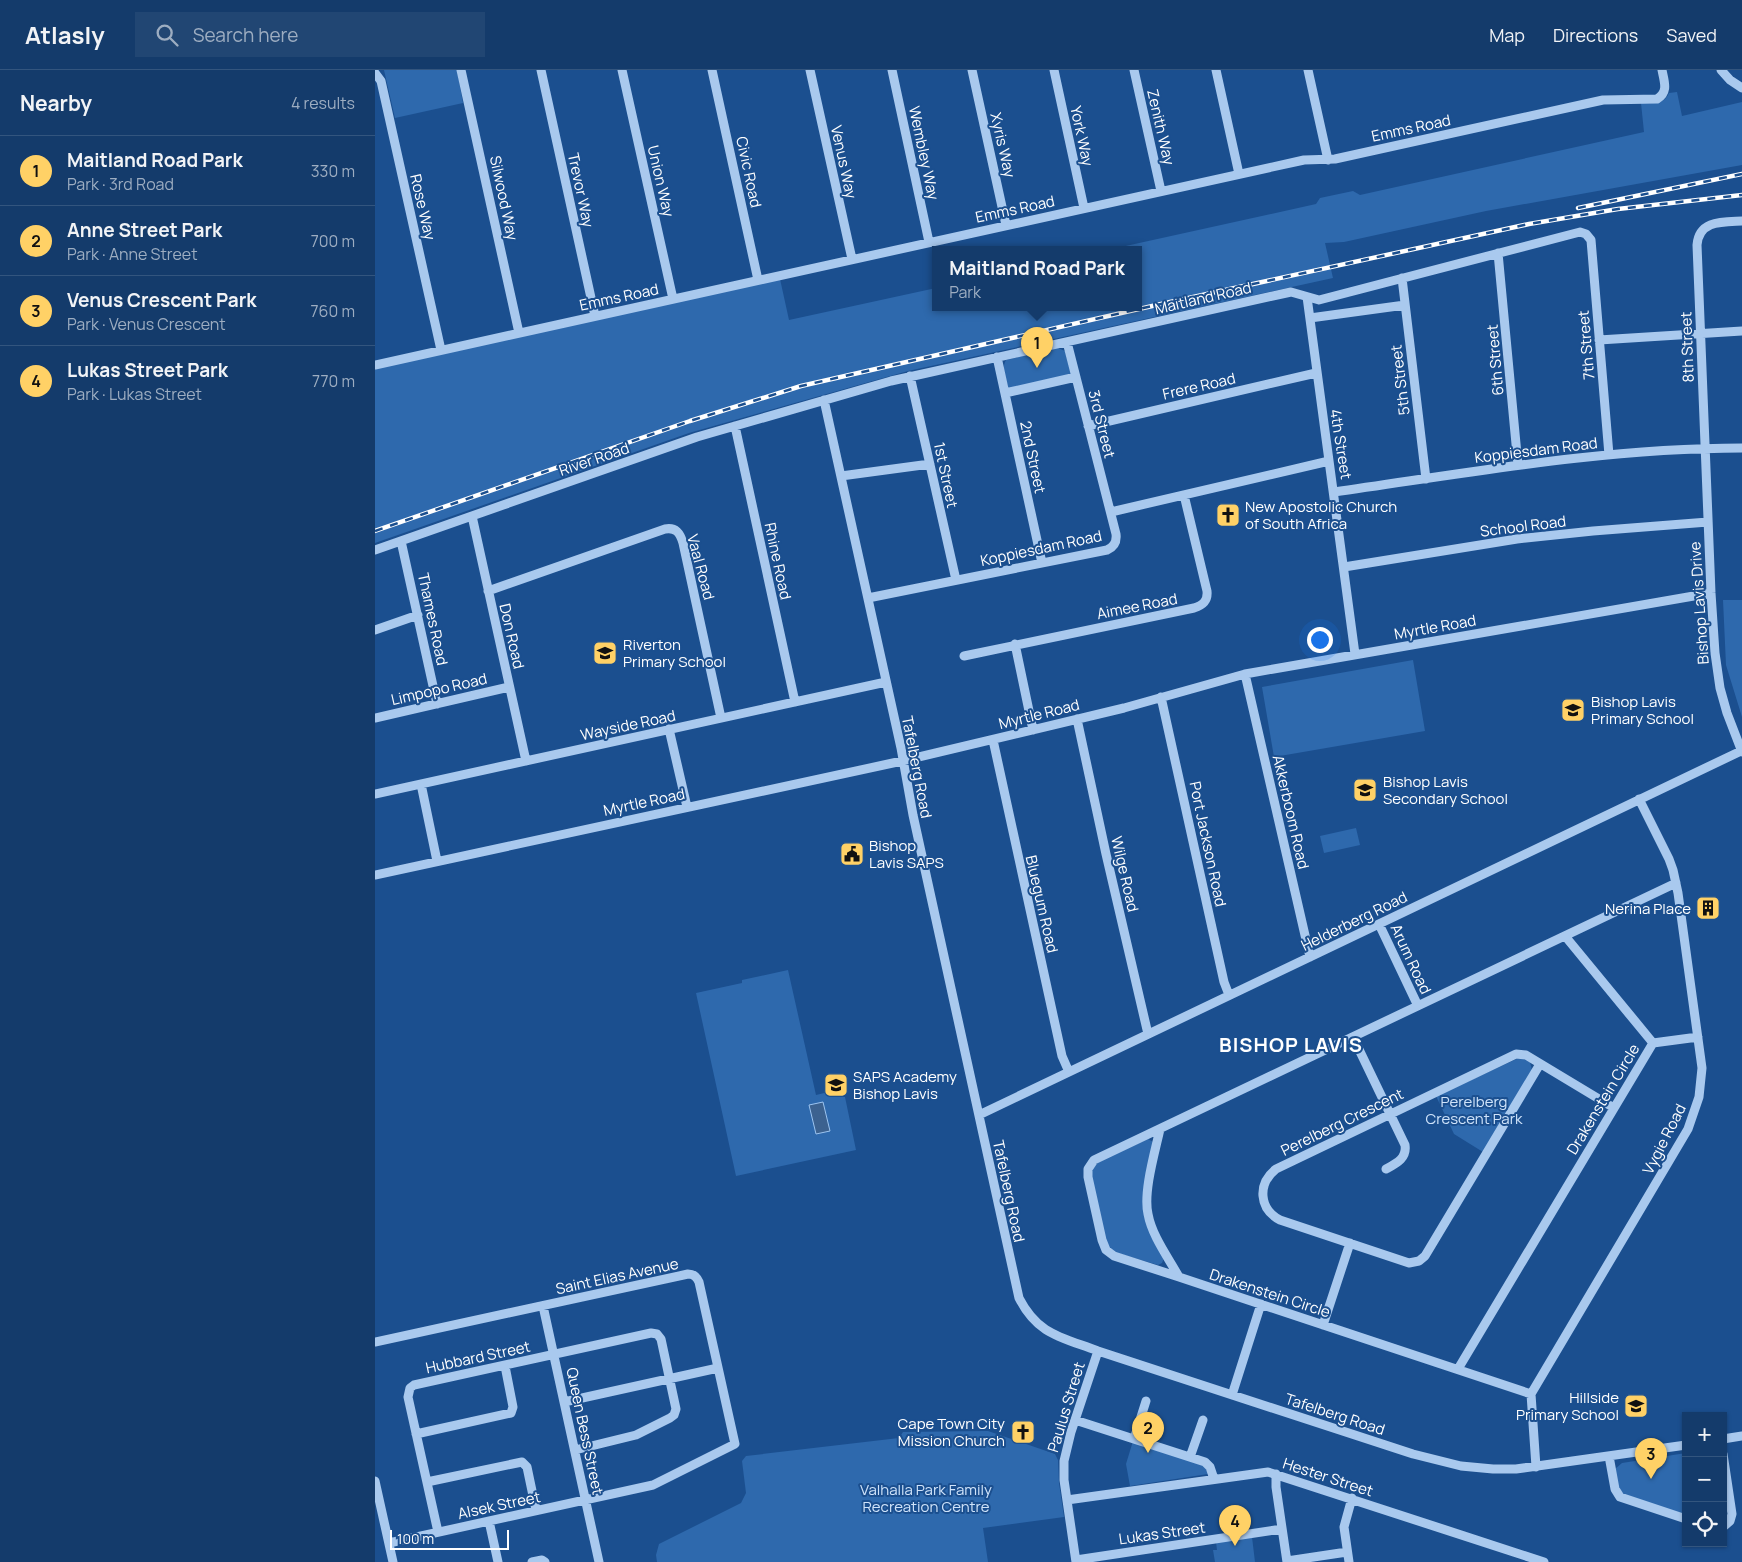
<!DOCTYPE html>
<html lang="en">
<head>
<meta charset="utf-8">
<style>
	body { margin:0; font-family:Manrope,sans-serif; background:#214673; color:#f1f3f6 }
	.controls { position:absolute; right:15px; bottom:15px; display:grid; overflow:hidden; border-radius:0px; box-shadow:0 1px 4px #0004 }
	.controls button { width:45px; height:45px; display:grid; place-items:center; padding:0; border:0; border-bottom:1px solid #33557e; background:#143b6b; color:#f1f3f6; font:25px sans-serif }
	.scale { position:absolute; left:15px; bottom:12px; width:119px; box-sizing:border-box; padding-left:5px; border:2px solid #fff; border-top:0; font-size:14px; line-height:18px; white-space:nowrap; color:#fff; -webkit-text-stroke:4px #1b4f8f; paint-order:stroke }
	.you { position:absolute; left:944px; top:569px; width:18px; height:18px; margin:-12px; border:4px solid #fff; border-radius:50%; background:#1a73e8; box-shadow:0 0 0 8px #1a73e833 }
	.badge { display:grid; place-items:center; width:32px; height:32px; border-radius:50%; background:#ffd166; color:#111; font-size:16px; font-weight:700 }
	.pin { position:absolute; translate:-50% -41px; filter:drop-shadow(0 1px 2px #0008) }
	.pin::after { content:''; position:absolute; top:26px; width:18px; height:15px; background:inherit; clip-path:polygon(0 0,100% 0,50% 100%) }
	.popup { position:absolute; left:557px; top:176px; width:210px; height:65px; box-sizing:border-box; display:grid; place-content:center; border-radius:0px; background:#143b6b; filter:drop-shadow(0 1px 4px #0005); font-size:16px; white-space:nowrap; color:#9dadc1 }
	.popup b { font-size:19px; color:#f1f3f6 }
	.popup::after { content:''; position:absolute; left:50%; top:100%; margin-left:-10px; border:10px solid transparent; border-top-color:#143b6b }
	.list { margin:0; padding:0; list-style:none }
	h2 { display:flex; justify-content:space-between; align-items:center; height:65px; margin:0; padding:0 20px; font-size:21px }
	h2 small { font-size:16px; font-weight:400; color:#9dadc1 }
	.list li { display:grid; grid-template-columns:32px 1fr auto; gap:15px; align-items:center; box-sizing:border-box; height:70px; padding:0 20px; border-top:1px solid #33557e }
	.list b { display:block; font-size:19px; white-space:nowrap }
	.list p { margin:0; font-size:16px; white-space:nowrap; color:#9dadc1 }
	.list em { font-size:16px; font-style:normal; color:#9dadc1 }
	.icon { flex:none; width:28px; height:28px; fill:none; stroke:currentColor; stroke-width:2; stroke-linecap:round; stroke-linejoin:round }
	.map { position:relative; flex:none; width:1367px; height:1492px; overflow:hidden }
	header { display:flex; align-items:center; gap:30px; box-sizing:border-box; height:70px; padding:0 25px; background:#143b6b; border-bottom:1px solid #33557e }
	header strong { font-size:24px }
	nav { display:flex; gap:28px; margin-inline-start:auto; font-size:18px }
	.search { width:350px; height:45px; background:#214673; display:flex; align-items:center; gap:12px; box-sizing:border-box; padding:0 18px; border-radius:0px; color:#9dadc1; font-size:19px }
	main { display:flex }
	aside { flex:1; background:#143b6b }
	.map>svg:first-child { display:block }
</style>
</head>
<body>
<header>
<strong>Atlasly</strong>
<div class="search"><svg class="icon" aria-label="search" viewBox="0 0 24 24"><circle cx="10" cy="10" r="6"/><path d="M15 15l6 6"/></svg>Search here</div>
<nav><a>Map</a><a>Directions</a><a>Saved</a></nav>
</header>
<main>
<aside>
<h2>Nearby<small>4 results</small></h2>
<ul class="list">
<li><span class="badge">1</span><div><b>Maitland Road Park</b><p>Park · 3rd Road</p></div><em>330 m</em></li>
<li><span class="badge">2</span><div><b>Anne Street Park</b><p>Park · Anne Street</p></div><em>700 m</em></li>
<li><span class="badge">3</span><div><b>Venus Crescent Park</b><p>Park · Venus Crescent</p></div><em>760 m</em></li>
<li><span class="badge">4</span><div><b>Lukas Street Park</b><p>Park · Lukas Street</p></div><em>770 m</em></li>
</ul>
</aside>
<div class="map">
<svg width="1367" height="1492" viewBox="0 0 1367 1492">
	<rect width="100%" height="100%" fill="#1b4f8f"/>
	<path fill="#2e69ad" d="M 9,0 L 82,0 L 88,33 L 20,48 Z
		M 1302,22 L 1307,46 L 1367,32 L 1367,95 L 1111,141 L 969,172 L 950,173 L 958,208 L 533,301 L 314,363 L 0,473 L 0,298 L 405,209 L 414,250 L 561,218 L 561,237 L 763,237 L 763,179 L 737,179 L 941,134 L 945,128 L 978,121 L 985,125 L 1269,62 L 1266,33 C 1277,33 1289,35 1294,23 Z
		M 683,278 L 690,281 L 696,304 L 634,319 L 633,317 C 631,308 626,298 631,290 Z
		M 1348,530 L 1367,530 L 1367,647 L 1351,595 Z
		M 1038,590 L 1050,661 L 899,687 L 887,617 Z
		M 981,758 L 985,775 L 949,783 L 945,766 Z
		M 413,900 L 441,1025 L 466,1019 L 468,1027 L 470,1027 L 481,1080 L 361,1106 L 321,923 L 367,913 L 367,910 Z
		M 1146,987 L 1155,992 L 1157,1000 L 1108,1082 L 1079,1064 L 1061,1026 Z
		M 773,1069 L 778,1072 L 769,1123 L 789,1188 L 787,1193 L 783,1195 L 739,1182 L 733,1177 L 730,1169 L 717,1108 L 717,1099 L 723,1092 Z
		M 613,1361 L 680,1384 L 683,1390 L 684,1413 L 689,1447 L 608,1458 L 613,1492 L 282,1492 L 281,1485 L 284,1474 L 366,1433 L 371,1423 L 367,1391 L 371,1386 L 524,1368 L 528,1362 Z
		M 758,1371 L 830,1396 L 833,1404 L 755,1416 L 751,1394 Z
		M 1311,1383 L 1311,1445 L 1248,1425 L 1244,1421 L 1240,1399 L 1247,1393 Z
		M 877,1467 L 880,1492 L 840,1492 L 838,1480 L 842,1480 L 841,1472 Z"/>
	<path fill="#3c6290" stroke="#9cc4f0" d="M 448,1032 L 455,1061 L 441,1064 L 434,1035 Z"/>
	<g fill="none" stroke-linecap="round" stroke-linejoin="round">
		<path stroke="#a9c9ee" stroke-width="9" d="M 86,0 L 144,263
			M 166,0 L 220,246
			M 247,0 L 298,229
			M 337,0 L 383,210
			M 435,0 L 477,189
			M 517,0 L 554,172
			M 597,0 L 631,155
			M 679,0 L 709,138
			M 759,0 L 786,121
			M 841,0 L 864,104
			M 933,0 L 953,90
			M 1346,0 L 1355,10 L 1367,18
			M 0,3 L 6,11 L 66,280
			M 1367,151 C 1348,152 1324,150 1322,175 L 1336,523 L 1340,583 L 1345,618 L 1352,643 L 1367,682
			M 1123,183 L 1143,395
			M 1027,208 L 1051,409
			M 932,227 L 980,584
			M 935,248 L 1030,235
			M 1224,270 L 1367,261
			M 622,287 L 667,493
			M 0,295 L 929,90 L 960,89 L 1228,30 L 1282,29 C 1294,22 1289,11 1287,0
			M 535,306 L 581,510
			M 630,323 L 701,307
			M 449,330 L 526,678 L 538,745 L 644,1228 C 663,1265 686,1267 723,1281 L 1038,1384 L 1086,1396 L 1118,1399 L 1141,1399 L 1311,1375
			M 360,356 L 420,632
			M 713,356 L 941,303
			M 466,406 L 555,394
			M 959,422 C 1094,403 1230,378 1367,378
			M 736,442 L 954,391
			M 97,446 L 151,691
			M 26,471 L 62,634
			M 0,480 L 322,367 L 516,311 L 916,222 L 944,230 L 1205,162 L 1211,164 L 1216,170 L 1234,385
			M 969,497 L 1142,469 L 1218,461 L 1333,452
			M 113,521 L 290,459 C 301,457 305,463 308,473 L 346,648
			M 493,528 L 732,480 C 739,477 742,472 741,464 L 692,272
			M 0,560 L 43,545
			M 640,574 L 658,660
			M 589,586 L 819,538 C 828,535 833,531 832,521 L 809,425
			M 870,604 L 935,887
			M 786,627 L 849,912 L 854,925
			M 0,648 L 134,617
			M 702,649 L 731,784 L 773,964
			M 294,659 L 312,737
			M 618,670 L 687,986 L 694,1002
			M 46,714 L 62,791
			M 0,724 L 511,612
			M 0,805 L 527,691 L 749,638 L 870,604 L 1336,523
			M 1004,854 L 1043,936
			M 1190,866 L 1278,973
			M 978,967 L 1030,1075 C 1032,1088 1022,1093 1011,1099
			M 1278,973 L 1323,967
			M 1165,994 L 1050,1186 L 1044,1191 L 1034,1193 L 905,1150 C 884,1139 882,1114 901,1099 L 1141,984 L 1151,985 L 1239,1038
			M 604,1045 L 1366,681
			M 785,1059 C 780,1082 768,1122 773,1144 C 777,1166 793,1187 804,1207 L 1156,1324
			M 804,1207 L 739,1186 L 731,1180 L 727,1170 L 713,1107 L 713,1099 L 719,1090 L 1301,813
			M 168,1236 L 224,1492
			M 948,1255 L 975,1173
			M 0,1272 L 313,1204 C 319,1204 322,1207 324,1212 L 360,1374 L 278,1415 L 14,1473
			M 1083,1299 L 1278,973
			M 857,1325 L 886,1234
			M 189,1332 L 343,1298
			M 700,1350 L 830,1392 L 835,1397 L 839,1409
			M 41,1364 L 136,1343 L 138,1337 L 130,1296
			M 759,1369 L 771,1331
			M 1348,1369 L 1367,1366
			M 1348,1384 L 1357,1444 L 1355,1451 L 1348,1457
			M 1234,1386 L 1240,1419 L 1245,1427 L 1311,1449
			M 815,1387 L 828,1350
			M 1161,1397 L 1156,1324 L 1313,1059 L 1324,1027 L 1327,998 L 1303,823 L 1298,800 L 1294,789 L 1264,729
			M 901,1404 L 901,1417 L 912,1492
			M 0,1411 L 18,1492
			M 52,1412 L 147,1392 L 152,1397 L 161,1440
			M 692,1430 L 893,1402 L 1169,1492
			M 114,1451 L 123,1492
			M 63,1462 L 33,1327 L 35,1318 L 39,1315 L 276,1263 L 282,1264 L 286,1269 L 301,1339 L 299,1345 L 295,1348 L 261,1365 L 200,1380
			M 701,1490 L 907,1459
			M 912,1491 L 972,1482
			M 157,1492 L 167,1490 L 170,1492
			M 701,1492 L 689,1410 L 689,1391 L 696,1362 L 723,1281
			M 974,1492 L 969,1457 L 977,1428"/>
		<g stroke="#fff" stroke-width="4.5">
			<path id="rail" d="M 1203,138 L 1367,104
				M 0,461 L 315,351 L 426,316 L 786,234 L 1154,154 L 1243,139 L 1367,125"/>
		</g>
		<use href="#rail" stroke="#1b4f8f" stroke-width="2.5" stroke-dasharray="8" stroke-linecap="butt"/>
	</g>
	<defs>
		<g id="church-square" transform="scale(1.25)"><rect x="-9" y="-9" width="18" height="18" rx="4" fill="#ffd166" stroke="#1b4f8f"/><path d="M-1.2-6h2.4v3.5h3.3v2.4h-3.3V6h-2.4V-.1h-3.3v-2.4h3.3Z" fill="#111"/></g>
		<g id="school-square" transform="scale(1.25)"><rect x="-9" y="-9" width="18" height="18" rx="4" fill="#ffd166" stroke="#1b4f8f"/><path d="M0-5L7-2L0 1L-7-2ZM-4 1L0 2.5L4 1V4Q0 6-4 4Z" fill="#111"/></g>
		<g id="civic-square" transform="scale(1.25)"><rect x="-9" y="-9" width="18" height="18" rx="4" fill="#ffd166" stroke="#1b4f8f"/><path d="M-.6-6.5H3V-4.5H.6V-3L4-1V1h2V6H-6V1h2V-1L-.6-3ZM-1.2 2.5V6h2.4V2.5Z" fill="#111"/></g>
		<g id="building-square" transform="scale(1.25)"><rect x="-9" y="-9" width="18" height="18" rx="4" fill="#ffd166" stroke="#1b4f8f"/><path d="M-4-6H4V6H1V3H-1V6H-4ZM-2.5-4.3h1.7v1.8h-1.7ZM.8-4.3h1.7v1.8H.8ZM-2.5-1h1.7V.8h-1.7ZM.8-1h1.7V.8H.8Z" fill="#111"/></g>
		<g id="university-square" transform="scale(1.25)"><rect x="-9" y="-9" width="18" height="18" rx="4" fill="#ffd166" stroke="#1b4f8f"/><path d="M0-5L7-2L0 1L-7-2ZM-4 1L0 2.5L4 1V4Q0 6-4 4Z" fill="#111"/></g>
	</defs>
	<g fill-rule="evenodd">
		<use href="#church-square" x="853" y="445"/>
		<use href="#school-square" x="230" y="583"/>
		<use href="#school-square" x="1198" y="640"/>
		<use href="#school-square" x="990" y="720"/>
		<use href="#civic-square" x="477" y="784"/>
		<use href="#building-square" x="1333" y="838"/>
		<use href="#university-square" x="461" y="1015"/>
		<use href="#school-square" x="1261" y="1336"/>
		<use href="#church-square" x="648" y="1362"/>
	</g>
	<g text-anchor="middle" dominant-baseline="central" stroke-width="4" stroke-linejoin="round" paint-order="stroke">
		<g font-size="15" fill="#fff" stroke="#1b4f8f">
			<text transform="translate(786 57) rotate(77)">Zenith Way</text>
			<text transform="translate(1036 58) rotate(-12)">Emms Road</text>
			<text transform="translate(707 66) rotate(78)">York Way</text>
			<text transform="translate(628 75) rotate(77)">Xyris Way</text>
			<text transform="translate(549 83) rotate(78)">Wembley Way</text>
			<text transform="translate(469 92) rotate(78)">Venus Way</text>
			<text transform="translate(374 102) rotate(78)">Civic Road</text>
			<text transform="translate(286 111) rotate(77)">Union Way</text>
			<text transform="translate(206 120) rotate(78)">Trevor Way</text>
			<text transform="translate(129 128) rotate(78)">Silwood Way</text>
			<text transform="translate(48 137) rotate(77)">Rose Way</text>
			<text transform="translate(640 139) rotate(-12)">Emms Road</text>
			<text transform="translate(244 227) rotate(-12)">Emms Road</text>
			<text transform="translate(828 228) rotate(-13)">Maitland Road</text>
			<text transform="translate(1211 275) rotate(-95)">7th Street</text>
			<text transform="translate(1312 277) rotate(-92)">8th Street</text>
			<text transform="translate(1120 290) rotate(-95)">6th Street</text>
			<text transform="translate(1025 310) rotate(-97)">5th Street</text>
			<text transform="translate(824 316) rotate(-13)">Frere Road</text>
			<text transform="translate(727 354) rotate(76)">3rd Street</text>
			<text transform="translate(966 374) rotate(81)">4th Street</text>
			<text transform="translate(1161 380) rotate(-7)">Koppiesdam Road</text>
			<text transform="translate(658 387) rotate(78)">2nd Street</text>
			<text transform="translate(219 389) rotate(-19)">River Road</text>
			<text transform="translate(571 405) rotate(78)">1st Street</text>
			<text transform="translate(1148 456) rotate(-7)">School Road</text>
			<text transform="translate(666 478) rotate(-12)">Koppiesdam Road</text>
			<text transform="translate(403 491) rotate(78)">Rhine Road</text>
			<text transform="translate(326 497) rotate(75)">Vaal Road</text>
			<text transform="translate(1324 533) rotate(-94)">Bishop Lavis Drive</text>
			<text transform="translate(762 536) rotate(-11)">Aimee Road</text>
			<text transform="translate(58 549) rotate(78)">Thames Road</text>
			<text transform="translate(1060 557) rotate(-10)">Myrtle Road</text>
			<text transform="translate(137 566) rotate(77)">Don Road</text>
			<text transform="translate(64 619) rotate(-13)">Limpopo Road</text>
			<text transform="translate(664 644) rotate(-14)">Myrtle Road</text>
			<text transform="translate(253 655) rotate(-12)">Wayside Road</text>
			<text transform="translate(542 697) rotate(79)">Tafelberg Road</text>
			<text transform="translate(269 732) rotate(-12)">Myrtle Road</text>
			<text transform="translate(916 742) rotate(77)">Akkerboom Road</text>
			<text transform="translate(833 774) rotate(78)">Port Jackson Road</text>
			<text transform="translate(750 804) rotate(77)">Wilge Road</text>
			<text transform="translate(667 834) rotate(77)">Bluegum Road</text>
			<text transform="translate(979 851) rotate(-26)">Helderberg Road</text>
			<text transform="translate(1036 889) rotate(65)">Arum Road</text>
			<text transform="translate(1228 1029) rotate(-59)">Drakenstein Circle</text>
			<text transform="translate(967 1052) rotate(-26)">Perelberg Crescent</text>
			<text transform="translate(1289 1069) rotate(-63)">Vygie Road</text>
			<text transform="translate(634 1121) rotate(78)">Tafelberg Road</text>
			<text transform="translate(242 1206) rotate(-12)">Saint Elias Avenue</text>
			<text transform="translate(895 1223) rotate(18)">Drakenstein Circle</text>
			<text transform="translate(103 1287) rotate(-12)">Hubbard Street</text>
			<text transform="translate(691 1337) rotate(-73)">Paulus Street</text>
			<text transform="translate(960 1344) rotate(18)">Tafelberg Road</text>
			<text transform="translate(210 1361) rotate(78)">Queen Bess Street</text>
			<text transform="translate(953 1407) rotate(18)">Hester Street</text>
			<text transform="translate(124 1435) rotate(-12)">Alsek Street</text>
			<text transform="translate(787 1463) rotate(-8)">Lukas Street</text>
		</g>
		<g font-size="15" fill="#fff" stroke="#1b4f8f" text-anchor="start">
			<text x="870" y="436">New Apostolic Church<tspan x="870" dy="17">of South Africa</tspan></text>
			<text x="248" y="574">Riverton<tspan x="248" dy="17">Primary School</tspan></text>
			<text x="1216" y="631">Bishop Lavis<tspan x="1216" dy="17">Primary School</tspan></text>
			<text x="1008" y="711">Bishop Lavis<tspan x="1008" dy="17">Secondary School</tspan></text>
			<text x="494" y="775">Bishop<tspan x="494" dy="17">Lavis SAPS</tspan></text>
			<text x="1316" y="838" text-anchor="end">Nerina Place</text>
			<text x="478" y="1006">SAPS Academy<tspan x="478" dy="17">Bishop Lavis</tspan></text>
			<text x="1244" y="1327" text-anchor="end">Hillside<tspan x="1244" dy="17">Primary School</tspan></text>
			<text x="630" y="1353" text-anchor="end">Cape Town City<tspan x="630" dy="17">Mission Church</tspan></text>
		</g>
		<g font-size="15" fill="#cfe3fa" stroke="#1b4f8f">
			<text x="1099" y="1031">Perelberg<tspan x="1099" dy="17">Crescent Park</tspan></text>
			<text x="551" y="1419">Valhalla Park Family<tspan x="551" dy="17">Recreation Centre</tspan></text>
		</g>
		<g font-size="20" font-weight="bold" letter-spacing="1" fill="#fff" stroke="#1b4f8f">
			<text x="916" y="974">BISHOP LAVIS</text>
		</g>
	</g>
</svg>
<div class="controls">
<button>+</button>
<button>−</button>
<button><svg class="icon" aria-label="locate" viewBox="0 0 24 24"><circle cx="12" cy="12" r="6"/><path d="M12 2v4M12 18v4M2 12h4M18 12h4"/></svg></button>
</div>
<div class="scale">100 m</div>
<div class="you"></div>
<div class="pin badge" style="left:662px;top:298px">1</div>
<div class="popup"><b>Maitland Road Park</b>Park</div>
<div class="pin badge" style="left:773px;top:1383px">2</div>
<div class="pin badge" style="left:1276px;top:1409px">3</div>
<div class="pin badge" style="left:860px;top:1476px">4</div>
</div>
</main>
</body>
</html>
